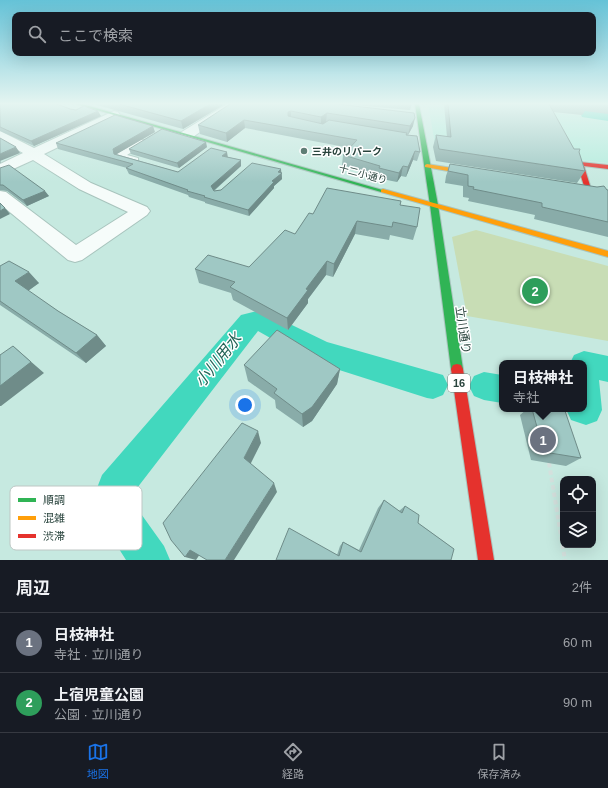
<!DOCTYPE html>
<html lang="ja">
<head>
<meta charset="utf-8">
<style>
	body { margin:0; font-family:Helvetica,"Noto Sans JP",sans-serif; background:#20242c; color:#f1f3f6 }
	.controls { position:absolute; right:12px; bottom:12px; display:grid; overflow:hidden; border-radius:8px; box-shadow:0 4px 16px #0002 }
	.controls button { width:36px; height:36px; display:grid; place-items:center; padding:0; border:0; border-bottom:1px solid #363941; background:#171b24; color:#f1f3f6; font:20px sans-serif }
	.you { position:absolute; left:245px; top:405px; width:14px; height:14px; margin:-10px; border:3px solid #fff; border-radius:50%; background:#1a73e8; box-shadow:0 0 0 6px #1a73e833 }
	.badge { display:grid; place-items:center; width:26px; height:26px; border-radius:50%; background:#1a73e8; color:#fff; font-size:13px; font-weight:700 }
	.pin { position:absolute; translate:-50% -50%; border:2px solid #fff; box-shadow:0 1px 4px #0006 }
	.popup { position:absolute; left:499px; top:360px; width:88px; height:52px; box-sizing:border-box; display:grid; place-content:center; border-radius:8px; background:#171b24; filter:drop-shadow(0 1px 3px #0005); font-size:13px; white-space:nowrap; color:#9ea1a6 }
	.popup b { font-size:15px; color:#f1f3f6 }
	.popup::after { content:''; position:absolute; left:50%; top:100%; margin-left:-8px; border:8px solid transparent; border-top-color:#171b24 }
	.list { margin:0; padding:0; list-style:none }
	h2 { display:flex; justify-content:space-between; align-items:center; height:52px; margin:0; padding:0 16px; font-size:17px }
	h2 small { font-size:13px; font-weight:400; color:#9ea1a6 }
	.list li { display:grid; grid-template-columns:26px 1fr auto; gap:12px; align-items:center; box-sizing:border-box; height:60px; padding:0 16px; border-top:1px solid #363941 }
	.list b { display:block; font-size:15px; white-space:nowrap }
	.list p { margin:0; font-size:13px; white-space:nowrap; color:#9ea1a6 }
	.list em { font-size:13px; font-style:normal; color:#9ea1a6 }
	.icon { flex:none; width:22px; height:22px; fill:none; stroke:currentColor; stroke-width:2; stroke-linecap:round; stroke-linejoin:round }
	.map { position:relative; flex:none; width:608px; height:560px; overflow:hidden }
	.search { position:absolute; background:#171b24; box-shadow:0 4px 16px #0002; left:12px; right:12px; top:12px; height:44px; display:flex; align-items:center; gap:10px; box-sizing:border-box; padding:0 14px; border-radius:8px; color:#9ea1a6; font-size:15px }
	.sheet { height:172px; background:#171b24 }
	nav { display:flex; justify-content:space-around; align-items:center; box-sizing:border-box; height:56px; border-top:1px solid #363941; background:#171b24; font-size:11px; color:#9ea1a6 }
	nav a { display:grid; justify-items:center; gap:2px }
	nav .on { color:#1a73e8 }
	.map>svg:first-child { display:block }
</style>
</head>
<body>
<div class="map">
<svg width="608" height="560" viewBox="0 0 608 560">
	<rect width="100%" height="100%" fill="#c6e9e0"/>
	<path fill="#b3ecdd" d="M 428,104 L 455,104 L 608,118 L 608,163 L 435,144 Z"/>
	<path fill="#c8ddb5" d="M 476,230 L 608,266 L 608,341 L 467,316 L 452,237 Z"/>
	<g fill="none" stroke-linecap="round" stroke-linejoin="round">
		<path fill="#42d8be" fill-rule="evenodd" d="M 576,104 L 588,104 L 591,111 L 608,113 L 608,121 L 582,117 Z
			M 261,310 L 327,342 L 443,375 L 448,385 L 443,395 L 433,399 L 427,398 L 311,361 L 258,331 L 134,492 L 139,511 L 164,546 L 170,560 L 126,560 L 109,533 L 103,520 L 97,488 L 102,475 L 241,315 Z
			M 584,351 L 608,356 L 608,382 L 599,380 L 602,410 L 597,421 L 586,425 L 571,420 L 566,409 L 584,409 L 584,363 L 570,363 L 574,355 Z
			M 484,372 L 502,375 L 502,403 L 484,400 L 474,396 L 469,386 L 474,376 Z"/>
		<g stroke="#a8c4bd" stroke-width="2">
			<path id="lane" d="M 140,140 L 143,140 L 147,142 L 127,155 L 138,158 L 138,162 L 135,162 L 117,158 L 117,154 Z"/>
		</g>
		<g stroke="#a8c4bd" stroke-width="2">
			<path id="street" d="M 227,104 L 240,104 L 190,139 L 180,139 L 178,136 L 180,133 Z
				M 114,111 L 118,112 L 120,115 L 118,118 L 44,154 L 91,183 L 147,207 L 150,211 L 147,215 L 82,260 L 75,262 L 68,260 L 0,204 L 0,191 L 6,192 L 76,245 L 128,212 L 79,189 L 33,160 L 0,175 L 0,164 L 23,153 L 0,140 L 0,131 L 34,148 Z"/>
		</g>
		<g stroke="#a8c4bd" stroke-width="2">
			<path id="fast" d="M 76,104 L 82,104 L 386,191 L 385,192 L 381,192 Z
				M 415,104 L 419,104 L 438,205 L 463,369 L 461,373 L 457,374 L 453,373 L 451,369 L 430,205 Z"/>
		</g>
		<g stroke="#a8c4bd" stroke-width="2">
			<path id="slow" d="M 427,164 L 477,172 L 480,174 L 477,176 L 425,167 L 425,165 Z
				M 383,189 L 608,251 L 608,257 L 381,192 L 381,190 Z"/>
		</g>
		<g stroke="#a8c4bd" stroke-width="2">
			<path id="jam" d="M 580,162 L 608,165 L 608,169 L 584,166 L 592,192 L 591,193 L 567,191 L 564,189 L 567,187 L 585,189 L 577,164 Z
				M 457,364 L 461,365 L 463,369 L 494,560 L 478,560 L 451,369 L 453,365 Z"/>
		</g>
		<path stroke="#d4e0dd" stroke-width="4" stroke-dasharray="4.5 3" stroke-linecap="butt" d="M 549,463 L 565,560"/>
		<use href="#lane" fill="#f6fcfa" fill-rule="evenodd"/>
		<use href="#street" fill="#f6fcfa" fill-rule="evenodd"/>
		<use href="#fast" fill="#30b455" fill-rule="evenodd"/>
		<use href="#slow" fill="#ff9f0a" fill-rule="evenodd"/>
		<use href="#jam" fill="#e5322d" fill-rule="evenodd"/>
	</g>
	<path fill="#89aca9" d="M 0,104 L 70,109 L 101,116 L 34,146 L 0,131 Z
		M 96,104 L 225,104 L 183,129 L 97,105 Z
		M 337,104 L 413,126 L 408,135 L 420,152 L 417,161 L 413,160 L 406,177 L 401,176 L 397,182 L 377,178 L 377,175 L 342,165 L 343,155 L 350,148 L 245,128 L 227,142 L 200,134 L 198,125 Z
		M 354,104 L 412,104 L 410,110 L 354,105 Z
		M 444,104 L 608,104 L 608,114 L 585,111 L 582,115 L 553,112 L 574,149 L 579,152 L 585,171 L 577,183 L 436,161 L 433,147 L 436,135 L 447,137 Z
		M 155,132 L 116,154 L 178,172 L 228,157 L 241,160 L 241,166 L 214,191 L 221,190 L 281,173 L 282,173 L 282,179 L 274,186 L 274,188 L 249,216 L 205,203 L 205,202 L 189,197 L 188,195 L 129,174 L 126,168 L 127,168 L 58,149 L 56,143 Z
		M 207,147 L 179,168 L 131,154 L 129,149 Z
		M 450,164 L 608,190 L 608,237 L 534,219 L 535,215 L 468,201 L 469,198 L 463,197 L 463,186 L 445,183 L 446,176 Z
		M 0,168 L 49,196 L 27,206 L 7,191 L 0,190 Z
		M 400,205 L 417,227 L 413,240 L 390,235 L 389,240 L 355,234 L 333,277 L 326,275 L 308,299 L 308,303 L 288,330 L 233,300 L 231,293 L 199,283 L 195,269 L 249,267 L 295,234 L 313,214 Z
		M 0,266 L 39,283 L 28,291 L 58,311 L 97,335 L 106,346 L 86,363 L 0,305 Z
		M 244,365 L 340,369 L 337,384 L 312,421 L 303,427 L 276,408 L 275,400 L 248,381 Z
		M 527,409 L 555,409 L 581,458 L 566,466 L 531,460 L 520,415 Z
		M 384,500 L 399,511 L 405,506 L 418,523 L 454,549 L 276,560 L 337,555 L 340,546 L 343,542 L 359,550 L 378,508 Z"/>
	<path fill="#6f8c89" d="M 210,104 L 225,104 L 183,129 L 181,121 Z
		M 98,111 L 101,116 L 34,146 L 31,141 Z
		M 291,111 L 291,120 L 288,116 L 288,112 Z
		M 327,113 L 326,122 L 321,125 L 321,117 Z
		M 415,118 L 413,126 L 408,135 L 410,126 Z
		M 244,120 L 245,128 L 227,142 L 226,133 Z
		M 153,126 L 155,132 L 115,155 L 114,154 L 113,149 Z
		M 206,142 L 207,147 L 179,168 L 177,163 Z
		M 16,147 L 20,153 L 0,161 L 1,162 L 0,163 L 0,154 Z
		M 415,151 L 413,160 L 406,177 L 408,167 Z
		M 227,152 L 228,158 L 222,156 Z
		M 241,160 L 241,166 L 212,192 L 211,186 Z
		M 403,166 L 401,176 L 397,182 L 399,173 Z
		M 281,169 L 282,179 L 274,186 L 274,188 L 249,216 L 248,210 L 272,181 L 278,172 Z
		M 45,191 L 49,196 L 27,206 L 23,200 Z
		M 5,208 L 10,214 L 0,219 L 0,211 Z
		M 357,221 L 355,234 L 333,277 L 334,264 Z
		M 327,261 L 326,275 L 308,299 L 308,303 L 288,330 L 287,318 L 306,289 Z
		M 29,272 L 39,283 L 25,293 L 15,281 Z
		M 97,335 L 106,346 L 86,363 L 76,353 Z
		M 13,346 L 44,373 L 1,406 L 0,406 L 0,386 Z
		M 340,369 L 337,384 L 312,421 L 303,427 L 302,414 Z
		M 258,431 L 261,443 L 248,469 L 244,458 Z
		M 274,483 L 277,492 L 234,560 L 225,560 Z
		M 190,550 L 200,554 L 196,560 L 185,557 Z"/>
	<path fill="#9fc8c4" stroke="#6f8c89" d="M 0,104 L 57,104 L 70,109 L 76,110 L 84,106 L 98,111 L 31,141 L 0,127 Z
		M 119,104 L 210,104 L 181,121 Z
		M 230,104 L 337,104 L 414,113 L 415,118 L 410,126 L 327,113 L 321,117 L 291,111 L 288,112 L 288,116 L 323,124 L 329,120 L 407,133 L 406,135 L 417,136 L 420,152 L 415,151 L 408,167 L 403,166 L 399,173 L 379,168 L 380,166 L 343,155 L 357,140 L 244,120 L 226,133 L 198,125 Z
		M 448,104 L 549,104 L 574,149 L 580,149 L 579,152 L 585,171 L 439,149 L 436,135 L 451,137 Z
		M 115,115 L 153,126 L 113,149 L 114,154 L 178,172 L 211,148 L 227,152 L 222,156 L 241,160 L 211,186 L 214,191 L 221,190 L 252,163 L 281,169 L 278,172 L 282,173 L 272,181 L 274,182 L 248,210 L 204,197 L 205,196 L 187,191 L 188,190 L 126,168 L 133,164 L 56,143 Z
		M 162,129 L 206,142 L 177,163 L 129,149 Z
		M 0,138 L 16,147 L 0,154 Z
		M 450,164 L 597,187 L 604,186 L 607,190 L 608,190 L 608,222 L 542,207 L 542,203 L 473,189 L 474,187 L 468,186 L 468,175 L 448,171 Z
		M 9,165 L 45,191 L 23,200 L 3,185 L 0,185 L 0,168 Z
		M 327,188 L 401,201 L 400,205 L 420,208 L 417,227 L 393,222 L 392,227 L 357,221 L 334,264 L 327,261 L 306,289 L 308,290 L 287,318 L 230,287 L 235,282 L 195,269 L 208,255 L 249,267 L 285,230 L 295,234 L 309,213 L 313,214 Z
		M 0,203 L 5,208 L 0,211 Z
		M 9,261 L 29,272 L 15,281 L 58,311 L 97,335 L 76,353 L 0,301 L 0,266 Z
		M 277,330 L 340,369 L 312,407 L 302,414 L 274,393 L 277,389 L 244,365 Z
		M 13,346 L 31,362 L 0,386 L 0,355 Z
		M 532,409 L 555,409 L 565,411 L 581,458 L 544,452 Z
		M 242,423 L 258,431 L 244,458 L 274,483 L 225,560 L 207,560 L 190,550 L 185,557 L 171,540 L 163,523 Z
		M 384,500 L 402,513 L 405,506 L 419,515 L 418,523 L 454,549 L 451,560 L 276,560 L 289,528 L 339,556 L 343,542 L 361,552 Z"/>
	<linearGradient id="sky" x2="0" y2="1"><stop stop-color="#65c2d7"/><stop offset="0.57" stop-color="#e5f5f1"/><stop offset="1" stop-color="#e5f5f1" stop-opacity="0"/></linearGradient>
	<rect width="608" height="182" fill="url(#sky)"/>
	<circle fill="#5f7d75" stroke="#fff" stroke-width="1.5" cx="304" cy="151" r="4"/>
	<g text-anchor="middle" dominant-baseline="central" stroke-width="3" stroke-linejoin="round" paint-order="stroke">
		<g font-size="10" font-weight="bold" fill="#28433c" stroke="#fff" text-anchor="start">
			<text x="312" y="151">三井のリパーク</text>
		</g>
		<g font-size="10" fill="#28433c" stroke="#fff">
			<text transform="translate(363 174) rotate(15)">十二小通り</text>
		</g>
		<rect fill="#fff" stroke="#687b76" stroke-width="1" x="448" y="374" width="22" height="18" rx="3"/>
		<g font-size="11" font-weight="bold" fill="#28433c">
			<text x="459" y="383">16</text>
		</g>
		<g font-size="12" fill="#28433c" stroke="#fff">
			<text transform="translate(463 330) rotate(82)">立川通り</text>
		</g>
		<g font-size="16" font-style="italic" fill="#246456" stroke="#fff">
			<text transform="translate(218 360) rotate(-51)">小川用水</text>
		</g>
	</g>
	<rect x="10" y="486" width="132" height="64" rx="6" fill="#fff" stroke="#bec7c4" stroke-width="1"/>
	<rect x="18" y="498" width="18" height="4" fill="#30b455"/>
	<rect x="18" y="516" width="18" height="4" fill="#ff9f0a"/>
	<rect x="18" y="534" width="18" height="4" fill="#e5322d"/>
	<g font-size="11" fill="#28433c">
		<text x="43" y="504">順調</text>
		<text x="43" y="522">混雑</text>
		<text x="43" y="540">渋滞</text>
	</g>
</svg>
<div class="controls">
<button><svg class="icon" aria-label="locate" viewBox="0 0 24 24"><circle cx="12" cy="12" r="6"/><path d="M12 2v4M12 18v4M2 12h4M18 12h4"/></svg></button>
<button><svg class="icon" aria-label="layers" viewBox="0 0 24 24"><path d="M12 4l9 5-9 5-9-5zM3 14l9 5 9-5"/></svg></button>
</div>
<div class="you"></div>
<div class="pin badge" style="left:543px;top:440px;background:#6b7280">1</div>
<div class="popup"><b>日枝神社</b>寺社</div>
<div class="pin badge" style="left:535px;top:291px;background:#2e9e5b">2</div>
<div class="search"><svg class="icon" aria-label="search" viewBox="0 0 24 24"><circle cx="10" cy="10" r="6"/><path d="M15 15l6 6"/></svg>ここで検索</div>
</div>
<section class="sheet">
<h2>周辺<small>2件</small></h2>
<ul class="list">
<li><span class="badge" style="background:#6b7280">1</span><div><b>日枝神社</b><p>寺社 · 立川通り</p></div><em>60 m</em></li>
<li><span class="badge" style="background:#2e9e5b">2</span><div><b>上宿児童公園</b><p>公園 · 立川通り</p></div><em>90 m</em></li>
</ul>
</section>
<nav>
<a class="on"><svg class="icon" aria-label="map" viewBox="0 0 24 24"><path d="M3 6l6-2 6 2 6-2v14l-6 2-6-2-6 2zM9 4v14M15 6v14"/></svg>地図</a>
<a><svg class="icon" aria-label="directions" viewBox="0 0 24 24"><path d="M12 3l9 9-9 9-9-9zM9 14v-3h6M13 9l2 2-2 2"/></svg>経路</a>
<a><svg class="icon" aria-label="saved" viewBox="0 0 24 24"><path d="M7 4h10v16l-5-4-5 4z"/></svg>保存済み</a>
</nav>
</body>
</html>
